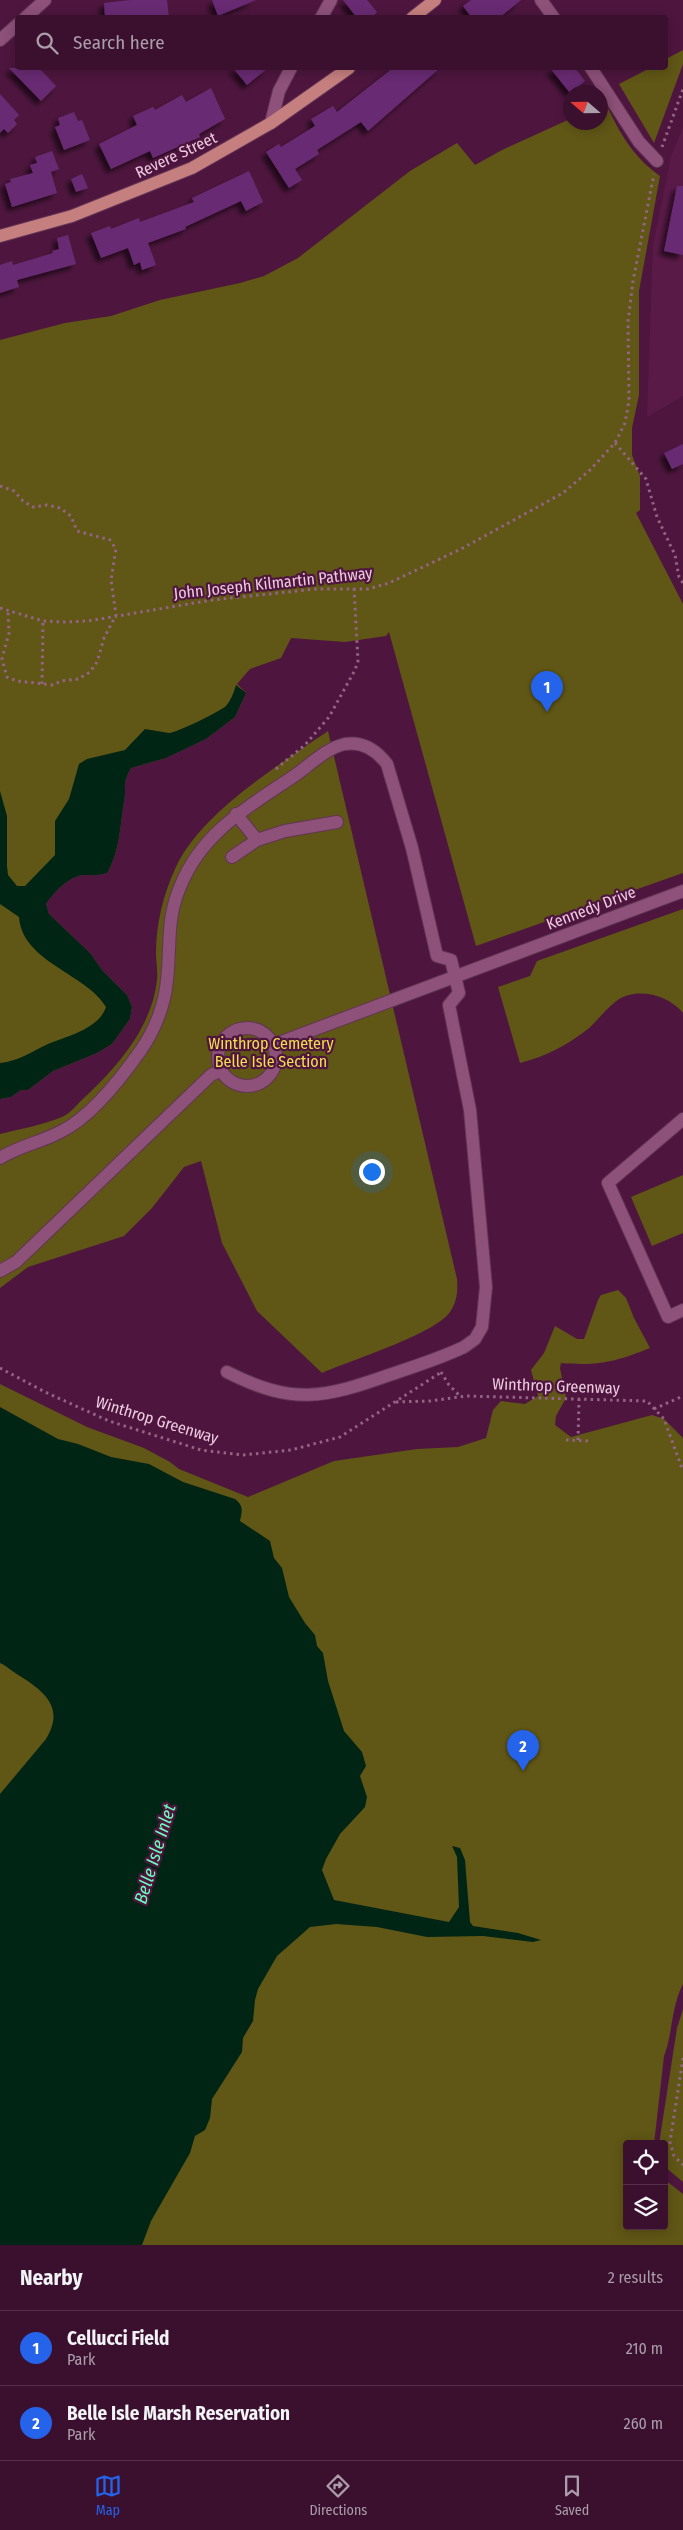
<!DOCTYPE html>
<html lang="en">
<head>
<meta charset="utf-8">
<style>
	body { margin:0; font-family:"Fira Sans Condensed",sans-serif; background:#411936; color:#f1f3f6 }
	.controls { position:absolute; right:15px; bottom:15px; display:grid; overflow:hidden; border-radius:5px; box-shadow:0 2px 12px #0003 }
	.controls button { width:45px; height:45px; display:grid; place-items:center; padding:0; border:0; border-bottom:1px solid #54304a; background:#3a102e; color:#f1f3f6; font:25px sans-serif }
	.compass { position:absolute; left:563px; top:85px; width:45px; height:45px; border-radius:50%; background:#3a102e; box-shadow:0 2px 12px #0003; rotate:290deg }
	.you { position:absolute; left:371px; top:1171px; width:18px; height:18px; margin:-12px; border:4px solid #fff; border-radius:50%; background:#1a73e8; box-shadow:0 0 0 8px #1a73e833 }
	.badge { display:grid; place-items:center; width:32px; height:32px; border-radius:50%; background:#2563eb; color:#fff; font-size:16px; font-weight:700 }
	.pin { position:absolute; translate:-50% -41px; filter:drop-shadow(0 1px 2px #0008) }
	.pin::after { content:''; position:absolute; top:26px; width:18px; height:15px; background:inherit; clip-path:polygon(0 0,100% 0,50% 100%) }
	.list { margin:0; padding:0; list-style:none }
	h2 { display:flex; justify-content:space-between; align-items:center; height:65px; margin:0; padding:0 20px; font-size:21px }
	h2 small { font-size:16px; font-weight:400; color:#ab9daa }
	.list li { display:grid; grid-template-columns:32px 1fr auto; gap:15px; align-items:center; box-sizing:border-box; height:75px; padding:0 20px; border-top:1px solid #54304a }
	.list b { display:block; font-size:19px; white-space:nowrap }
	.list p { margin:0; font-size:16px; white-space:nowrap; color:#ab9daa }
	.list em { font-size:16px; font-style:normal; color:#ab9daa }
	.icon { flex:none; width:28px; height:28px; fill:none; stroke:currentColor; stroke-width:2; stroke-linecap:round; stroke-linejoin:round }
	.map { position:relative; flex:none; width:683px; height:2245px; overflow:hidden }
	.search { position:absolute; background:#3a102e; box-shadow:0 2px 12px #0003; left:15px; right:15px; top:15px; height:55px; display:flex; align-items:center; gap:12px; box-sizing:border-box; padding:0 18px; border-radius:5px; color:#ab9daa; font-size:19px }
	.sheet { height:215px; background:#3a102e }
	nav { display:flex; justify-content:space-around; align-items:center; box-sizing:border-box; height:70px; border-top:1px solid #54304a; background:#3a102e; font-size:14px; color:#ab9daa }
	nav a { display:grid; justify-items:center; gap:2px }
	nav .on { color:#2563eb }
	.map>svg:first-child { display:block }
</style>
</head>
<body>
<div class="map">
<svg width="683" height="2245" viewBox="0 0 683 2245">
	<defs>
		<filter id="shadow"><feDropShadow dx="-4.5" dy="4.5" stdDeviation="2.5" flood-color="#0009"/></filter>
	</defs>
	<rect width="100%" height="100%" fill="#4e163e"/>
	<path fill="#5a1a48" d="M 683,127 L 683,396 L 647,417 L 653,245 L 671,157 Z"/>
	<path fill="#605616" d="M 683,50 L 683,64 L 654,143 L 619,84 L 650,68 L 666,68 L 666,59 Z
		M 605,102 C 619,132 633,157 660,176 L 639,291 L 639,395 L 632,428 L 632,455 L 640,476 L 640,510 L 636,513 L 683,604 L 683,873 L 476,946 L 389,632 L 386,636 L 345,642 L 291,638 L 281,658 L 250,669 L 237,684 L 246,693 L 235,717 L 206,739 L 166,758 L 131,768 C 121,786 127,786 124,802 C 120,825 120,852 107,873 C 98,876 93,875 84,875 C 69,876 54,892 46,904 L 49,914 L 90,953 L 102,970 L 127,995 L 132,1007 L 130,1019 L 112,1044 L 97,1053 L 53,1071 L 28,1090 L 21,1090 L 11,1097 L 0,1099 L 0,340 L 65,323 L 111,316 L 160,300 L 240,283 L 264,276 L 298,258 L 410,171 L 457,143 L 475,165 L 502,150 L 570,119 L 570,122 L 600,122 L 601,105 Z
		M 328,731 L 457,1279 C 458,1290 457,1302 450,1312 C 435,1334 349,1361 322,1373 L 257,1311 L 222,1243 L 201,1161 L 184,1167 L 152,1208 L 124,1236 L 28,1267 L 0,1288 L 0,1134 C 20,1129 43,1125 62,1117 C 70,1114 78,1103 85,1097 C 118,1066 152,1027 157,980 C 158,971 156,962 156,953 C 156,925 163,895 175,869 C 200,813 279,765 328,731 Z
		M 683,909 L 683,1013 C 668,994 634,986 615,1002 C 605,1010 597,1021 588,1029 C 566,1046 546,1056 520,1063 L 498,987 L 530,976 L 537,961 Z
		M 683,1175 L 683,1233 L 652,1246 L 631,1197 Z
		M 618,1290 L 626,1298 L 634,1318 L 650,1348 C 615,1362 599,1366 561,1363 L 560,1368 L 566,1398 L 556,1416 L 555,1425 L 571,1437 L 652,1415 L 664,1419 L 683,1438 L 683,1984 C 671,2007 673,2033 664,2056 L 654,2144 L 627,2144 L 627,2226 L 664,2226 L 664,2179 L 683,2194 L 683,2245 L 0,2245 L 0,1384 L 87,1427 L 144,1448 L 170,1462 L 179,1469 L 248,1497 L 334,1461 L 417,1449 L 458,1447 L 486,1438 L 493,1410 L 501,1401 L 525,1404 L 538,1396 L 531,1370 L 544,1353 L 555,1326 L 577,1339 L 584,1339 L 598,1300 L 601,1295 Z
		M 683,2009 L 683,2182 L 664,2166 L 664,2144 L 659,2144 L 677,2028 Z"/>
	<path fill="#002515" d="M 236,685 L 246,693 L 235,717 L 206,739 L 166,758 L 131,768 C 121,786 127,786 124,802 C 120,825 120,852 107,873 C 98,876 93,875 84,875 C 69,876 54,892 46,904 L 49,914 L 90,953 L 102,970 L 127,995 L 132,1007 L 130,1019 L 112,1044 L 97,1053 L 53,1071 L 28,1090 L 21,1090 L 11,1097 L 0,1099 L 0,1063 C 19,1061 31,1052 48,1044 C 67,1036 99,1029 106,1007 C 87,974 22,962 19,917 L 0,904 L 0,791 L 7,816 L 7,866 L 8,875 L 17,886 L 25,886 L 55,855 L 55,821 L 69,799 L 79,764 L 87,759 L 125,750 L 145,729 C 153,730 161,732 169,733 C 176,733 221,711 226,706 C 231,700 234,692 236,685 Z
		M 0,1407 L 58,1439 L 78,1444 L 111,1457 L 149,1464 L 183,1482 L 235,1499 C 244,1506 242,1511 240,1521 L 270,1541 L 274,1558 L 282,1568 L 289,1597 L 305,1623 L 315,1635 L 317,1646 L 323,1653 L 328,1681 L 344,1731 L 362,1752 L 366,1766 L 360,1776 L 367,1797 L 365,1807 L 340,1834 L 326,1859 L 322,1870 L 334,1900 L 449,1922 L 459,1907 L 457,1857 L 452,1846 L 460,1848 L 465,1860 L 470,1922 L 473,1926 L 518,1933 L 541,1940 L 533,1942 L 483,1936 L 427,1937 L 377,1927 L 336,1924 L 310,1927 L 277,1956 L 258,1989 L 255,2000 L 253,2021 L 243,2038 L 242,2052 L 212,2099 L 210,2118 L 205,2130 L 195,2136 L 190,2153 L 151,2221 L 142,2245 L 0,2245 L 0,1794 L 46,1739 C 65,1708 45,1692 20,1676 C 13,1672 7,1666 0,1663 Z"/>
	<path fill="#672c72" filter="url(#shadow)" d="M 130,0 L 167,0 L 169,18 L 105,18 L 104,3 Z
		M 212,0 L 256,0 L 218,16 Z
		M 343,0 L 367,0 L 377,12 L 371,18 L 357,18 Z
		M 471,0 L 521,0 L 499,18 L 472,18 L 463,6 Z
		M 9,68 L 39,68 L 56,86 L 41,101 Z
		M 233,68 L 268,68 L 247,85 Z
		M 393,68 L 440,68 L 368,131 L 361,122 L 317,150 L 319,154 L 295,169 L 302,180 L 289,188 L 266,152 L 279,144 L 281,147 L 315,126 L 311,119 L 333,106 L 337,112 Z
		M 550,68 L 575,68 L 585,81 L 570,93 Z
		M 211,88 L 225,119 L 199,134 L 200,137 L 153,158 L 150,151 L 111,169 L 99,144 L 137,125 L 133,116 L 153,107 L 155,110 L 182,95 L 186,102 Z
		M 0,94 L 19,115 L 14,120 L 17,124 L 8,133 L 4,129 L 0,133 Z
		M 74,112 L 78,121 L 82,120 L 90,140 L 64,150 L 55,127 L 60,125 L 58,118 Z
		M 52,151 L 59,169 L 51,172 L 57,193 L 12,207 L 5,184 L 11,182 L 10,179 L 33,173 L 30,165 L 37,163 L 35,157 Z
		M 249,171 L 263,202 L 246,211 L 241,201 L 185,227 L 186,229 L 148,243 L 156,265 L 142,270 L 140,262 L 134,265 L 128,248 L 101,258 L 91,233 L 110,226 L 111,229 L 139,218 L 140,222 L 194,202 L 192,198 Z
		M 82,174 L 88,188 L 76,192 L 71,179 Z
		M 677,186 L 683,186 L 683,255 L 664,251 Z
		M 68,235 L 76,264 L 17,280 L 19,287 L 0,293 L 0,265 L 12,261 L 13,265 L 53,253 L 52,251 L 59,249 L 57,238 Z
		M 683,444 L 683,464 L 672,469 L 664,453 Z"/>
	<g fill="none" stroke-linecap="round" stroke-linejoin="round">
		<g stroke="#623555" stroke-width="14">
			<path id="minor" d="M 541,0 L 554,18
				M 25,18 L 45,0
				M 321,18 L 331,0
				M 0,40 L 18,24
				M 591,68 L 639,142 L 657,161
				M 271,123 L 279,91 L 291,68
				M 236,814 L 257,840
				M 232,857 L 257,840 L 285,831 L 337,822
				M218 1057a29 29 0 1 1 58 0a29 29 0 1 1-58 0Z
				M 273,1045 L 683,891
				M 683,1119 L 608,1183 L 668,1317 L 683,1310
				M 0,1158 C 19,1146 42,1142 62,1131 C 92,1116 122,1077 141,1050 C 155,1030 165,1004 167,980 C 171,946 166,920 180,887 C 202,832 248,807 294,776 C 310,765 326,748 345,744 C 363,741 377,751 387,764 L 412,848 L 437,956 L 451,960 L 459,993 L 449,1005 L 470,1110 L 486,1287 L 482,1327 L 475,1339 L 464,1347 C 441,1358 416,1366 392,1374 C 324,1398 294,1406 227,1372
				M 0,1271 L 16,1262 L 211,1075 L 222,1070"/>
		</g>
		<g stroke="#623555" stroke-width="14">
			<path id="major" d="M 412,18 L 435,0
				M 0,236 L 72,216 L 192,168 L 271,123 L 349,68"/>
		</g>
		<path stroke="#936484" stroke-width="3" stroke-dasharray="2.5 4" stroke-linecap="butt" d="M 662,147 L 683,89
			M 615,443 L 646,479 L 657,517 L 675,555 L 679,577 L 683,583
			M 0,486 L 14,491 L 23,501 L 33,507 L 47,505 L 60,508 L 71,516 L 77,531 L 110,540 L 116,549 L 111,580 L 116,615 L 104,638 L 97,662 L 90,672 L 78,679 L 61,681 L 53,685 L 17,681 L 7,677 L 2,659 L 9,633 L 8,611
			M 0,608 L 43,621 L 63,622 L 88,621 L 212,600 L 316,589 L 368,589 L 389,583 L 461,549 L 563,493 L 589,471 L 615,443 L 625,423 L 629,401 L 628,322 L 633,281 L 654,174
			M 42,684 L 43,621
			M 276,769 L 305,745 L 329,717 L 355,670 L 358,661 L 354,588
			M 0,1368 L 45,1392 L 109,1421 L 201,1450 L 243,1455 L 291,1450 L 340,1437 L 440,1373
			M 441,1372 L 449,1385 L 460,1396
			M 396,1402 L 430,1401 L 466,1396 L 647,1401 L 664,1419 L 683,1471
			M 654,1409 L 683,1396
			M 566,1440 L 590,1441
			M 578,1440 L 579,1399
			M 683,2058 L 670,2142 L 674,2156 L 683,2165"/>
		<use href="#minor" stroke="#8e5179" stroke-width="12"/>
		<use href="#major" stroke="#c57f7e" stroke-width="12"/>
	</g>
	<g text-anchor="middle" dominant-baseline="central" stroke-width="4.5" stroke-linejoin="round" paint-order="stroke">
		<g font-size="16" fill="#efcbe1" stroke="#4e163e">
			<text transform="translate(176 155) rotate(-25)">Revere Street</text>
			<text transform="translate(273 583) rotate(-6)">John Joseph Kilmartin Pathway</text>
			<text transform="translate(591 908) rotate(-21)">Kennedy Drive</text>
			<text transform="translate(556 1386) rotate(2)">Winthrop Greenway</text>
			<text transform="translate(157 1420) rotate(17)">Winthrop Greenway</text>
		</g>
		<g font-size="16" fill="#f4df50" stroke="#4e163e">
			<text x="271" y="1043">Winthrop Cemetery<tspan x="271" dy="18">Belle Isle Section</tspan></text>
		</g>
		<g font-size="18" font-style="italic" fill="#6afebb" stroke="#4e163e">
			<text transform="translate(155 1854) rotate(-73)">Belle Isle Inlet</text>
		</g>
	</g>
</svg>
<div class="controls">
<button><svg class="icon" aria-label="locate" viewBox="0 0 24 24"><circle cx="12" cy="12" r="6"/><path d="M12 2v4M12 18v4M2 12h4M18 12h4"/></svg></button>
<button><svg class="icon" aria-label="layers" viewBox="0 0 24 24"><path d="M12 4l9 5-9 5-9-5zM3 14l9 5 9-5"/></svg></button>
</div>
<svg class="compass" viewBox="-18 -18 36 36"><path d="M0-13l5 13h-10z" fill="#e53935"/><path d="M0 13l5-13h-10z" fill="#ab9daa"/></svg>
<div class="you"></div>
<div class="pin badge" style="left:547px;top:712px">1</div>
<div class="pin badge" style="left:523px;top:1771px">2</div>
<div class="search"><svg class="icon" aria-label="search" viewBox="0 0 24 24"><circle cx="10" cy="10" r="6"/><path d="M15 15l6 6"/></svg>Search here</div>
</div>
<section class="sheet">
<h2>Nearby<small>2 results</small></h2>
<ul class="list">
<li><span class="badge">1</span><div><b>Cellucci Field</b><p>Park</p></div><em>210 m</em></li>
<li><span class="badge">2</span><div><b>Belle Isle Marsh Reservation</b><p>Park</p></div><em>260 m</em></li>
</ul>
</section>
<nav>
<a class="on"><svg class="icon" aria-label="map" viewBox="0 0 24 24"><path d="M3 6l6-2 6 2 6-2v14l-6 2-6-2-6 2zM9 4v14M15 6v14"/></svg>Map</a>
<a><svg class="icon" aria-label="directions" viewBox="0 0 24 24"><path d="M12 3l9 9-9 9-9-9zM9 14v-3h6M13 9l2 2-2 2"/></svg>Directions</a>
<a><svg class="icon" aria-label="saved" viewBox="0 0 24 24"><path d="M7 4h10v16l-5-4-5 4z"/></svg>Saved</a>
</nav>
</body>
</html>
